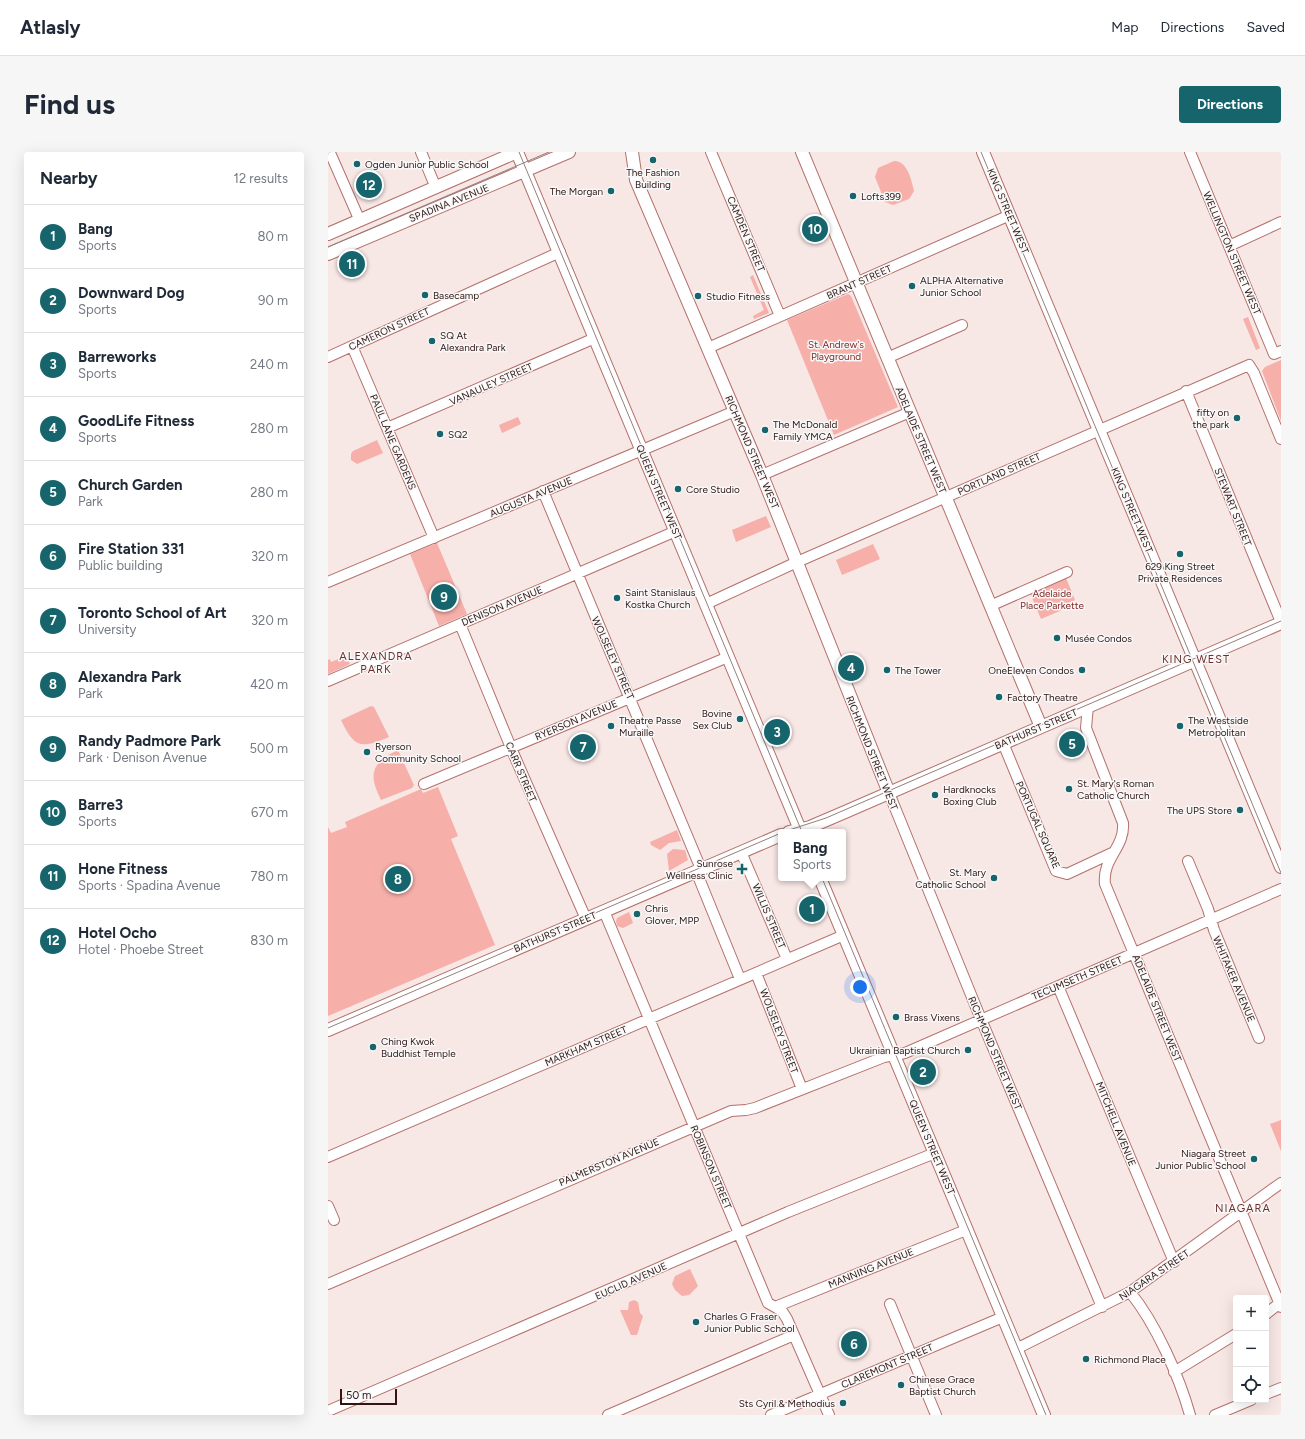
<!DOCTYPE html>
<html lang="en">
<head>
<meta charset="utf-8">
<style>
	body { margin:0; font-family:Figtree,sans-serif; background:#f6f6f7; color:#1f2937 }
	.controls { position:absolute; right:12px; bottom:12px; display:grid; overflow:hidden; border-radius:4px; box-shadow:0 4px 16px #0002 }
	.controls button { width:36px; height:36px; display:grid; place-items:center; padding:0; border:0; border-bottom:1px solid #e0e1e3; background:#fff; color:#1f2937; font:20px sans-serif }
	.scale { position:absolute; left:12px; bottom:10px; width:57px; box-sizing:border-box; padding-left:4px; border:2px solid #301614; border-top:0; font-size:11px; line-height:14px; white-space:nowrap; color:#301614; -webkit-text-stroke:3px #f8f8f8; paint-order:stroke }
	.you { position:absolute; left:532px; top:835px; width:14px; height:14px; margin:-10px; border:3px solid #fff; border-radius:50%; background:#1a73e8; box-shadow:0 0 0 6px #1a73e833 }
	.badge { display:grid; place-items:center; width:26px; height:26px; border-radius:50%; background:#17656c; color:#fff; font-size:13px; font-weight:700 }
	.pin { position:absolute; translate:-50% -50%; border:2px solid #fff; box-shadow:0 1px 4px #0006 }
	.popup { position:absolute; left:450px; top:677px; width:68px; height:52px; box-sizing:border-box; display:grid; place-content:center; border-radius:4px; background:#fff; filter:drop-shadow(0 1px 3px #0005); font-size:13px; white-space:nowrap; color:#747a83 }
	.popup b { font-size:15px; color:#1f2937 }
	.popup::after { content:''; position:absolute; left:50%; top:100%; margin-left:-8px; border:8px solid transparent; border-top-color:#fff }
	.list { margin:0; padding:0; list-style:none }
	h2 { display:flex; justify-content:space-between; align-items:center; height:52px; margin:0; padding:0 16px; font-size:17px }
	h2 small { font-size:13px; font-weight:400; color:#747a83 }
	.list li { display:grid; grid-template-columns:26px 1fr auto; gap:12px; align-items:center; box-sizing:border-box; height:64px; padding:0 16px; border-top:1px solid #e0e1e3 }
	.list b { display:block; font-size:15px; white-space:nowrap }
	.list p { margin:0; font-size:13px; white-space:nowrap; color:#747a83 }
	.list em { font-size:13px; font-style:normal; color:#747a83 }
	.icon { flex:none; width:22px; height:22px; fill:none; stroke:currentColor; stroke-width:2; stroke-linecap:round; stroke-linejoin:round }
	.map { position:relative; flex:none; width:953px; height:1263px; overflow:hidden; border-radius:4px }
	header { display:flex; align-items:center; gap:24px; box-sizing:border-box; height:56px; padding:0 20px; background:#fff; border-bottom:1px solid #e0e1e3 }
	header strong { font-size:19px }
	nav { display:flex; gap:22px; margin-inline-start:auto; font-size:14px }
	.intro { display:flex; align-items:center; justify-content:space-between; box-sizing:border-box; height:96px; padding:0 24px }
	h1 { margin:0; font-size:28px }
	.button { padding:10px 18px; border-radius:4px; background:#17656c; color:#fff; font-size:14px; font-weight:700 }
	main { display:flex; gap:24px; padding:0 24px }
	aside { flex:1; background:#fff; border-radius:4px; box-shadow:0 4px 16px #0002 }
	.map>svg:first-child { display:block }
</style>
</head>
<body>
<header>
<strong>Atlasly</strong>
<nav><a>Map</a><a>Directions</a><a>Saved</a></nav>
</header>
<div class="intro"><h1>Find us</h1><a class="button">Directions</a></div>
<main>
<aside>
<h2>Nearby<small>12 results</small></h2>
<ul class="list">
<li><span class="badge">1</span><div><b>Bang</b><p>Sports</p></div><em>80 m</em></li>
<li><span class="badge">2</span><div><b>Downward Dog</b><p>Sports</p></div><em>90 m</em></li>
<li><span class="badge">3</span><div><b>Barreworks</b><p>Sports</p></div><em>240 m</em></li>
<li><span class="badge">4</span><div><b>GoodLife Fitness</b><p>Sports</p></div><em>280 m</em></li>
<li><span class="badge">5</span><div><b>Church Garden</b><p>Park</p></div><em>280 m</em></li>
<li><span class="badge">6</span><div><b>Fire Station 331</b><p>Public building</p></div><em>320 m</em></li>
<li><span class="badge">7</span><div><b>Toronto School of Art</b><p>University</p></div><em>320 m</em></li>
<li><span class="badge">8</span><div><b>Alexandra Park</b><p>Park</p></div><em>420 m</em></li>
<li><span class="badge">9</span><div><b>Randy Padmore Park</b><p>Park · Denison Avenue</p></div><em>500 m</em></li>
<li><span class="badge">10</span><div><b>Barre3</b><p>Sports</p></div><em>670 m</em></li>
<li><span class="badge">11</span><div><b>Hone Fitness</b><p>Sports · Spadina Avenue</p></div><em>780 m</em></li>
<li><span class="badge">12</span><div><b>Hotel Ocho</b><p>Hotel · Phoebe Street</p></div><em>830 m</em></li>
</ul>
</aside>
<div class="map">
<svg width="953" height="1263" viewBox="0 0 953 1263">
	<rect width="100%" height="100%" fill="#f7e7e5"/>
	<path fill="#f6afa9" d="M 566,9 C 579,8 584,29 586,39 L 581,47 L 565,53 L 557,50 L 547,25 L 550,16 Z
		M 425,123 L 441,161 L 426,167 L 425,164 L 436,158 L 422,125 Z
		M 520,142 L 523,144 L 570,255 L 506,283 L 459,168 Z
		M 920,165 L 932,196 L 928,198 L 915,167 Z
		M 953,208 L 953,269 L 934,219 L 937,215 Z
		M 190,265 L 193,272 L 174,281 L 171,273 Z
		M 49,288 L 55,301 L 29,312 L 23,308 L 23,302 L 25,299 Z
		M 438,364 L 443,375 L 408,390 L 404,378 Z
		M 109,391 L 139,462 L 111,474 L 82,402 Z
		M 545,392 L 552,407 L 514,423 L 508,408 Z
		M 738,426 L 747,448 L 738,452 L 739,456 L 713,467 L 702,441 Z
		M 18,504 L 22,512 L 0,522 L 0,508 L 2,507 L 3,510 Z
		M 43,554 L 46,555 L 61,585 C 33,597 26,596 13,568 Z
		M 746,579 L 756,599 L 741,605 L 732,584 Z
		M 70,598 L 86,633 L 84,636 L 53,648 C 40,622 43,611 70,598 Z
		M 110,635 L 130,684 L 123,687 L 167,793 L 0,864 L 0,675 L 3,681 L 19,675 L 17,670 L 93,637 L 95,641 Z
		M 349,678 L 353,689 L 341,691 L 332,698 L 323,693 L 322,690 Z
		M 345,697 L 357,698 L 360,708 L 341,719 L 339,702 Z
		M 301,760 L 305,771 L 295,776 L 289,774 L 288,769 L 289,766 Z
		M 953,968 L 953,999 L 942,972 Z
		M 362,1117 L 370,1134 L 361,1143 L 354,1144 L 347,1138 L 344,1132 L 347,1124 Z
		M 306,1148 L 310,1150 L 312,1161 L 315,1164 L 309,1183 L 303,1183 L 292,1158 L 300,1158 L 301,1150 Z"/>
	<path fill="#86a2dc" d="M105 447a8 8 0 1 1 16 0a8 8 0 1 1-16 0Z"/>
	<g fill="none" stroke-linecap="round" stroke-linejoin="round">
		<g stroke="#b3716c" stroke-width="12">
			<path id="minor" d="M 93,0 L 108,36
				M 383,0 L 452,164
				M 862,0 L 946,202 L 953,199
				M 3,3 L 32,69
				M 901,94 L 953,70
				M 24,194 L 106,386
				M 380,196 L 682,63
				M 0,205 L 232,100
				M 559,206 L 634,173
				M 858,239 L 953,470
				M 59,276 L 267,186
				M 434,323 L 582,260
				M 215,339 L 373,717
				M 0,430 L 407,259
				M 378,452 L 469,410 L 921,213 L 926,221 L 953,287
				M 662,454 L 739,420
				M 132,472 L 186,603 L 258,767
				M 0,529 L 348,379
				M 760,554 L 758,576 L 795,671 C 797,696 774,706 777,732 L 953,1155
				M 675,591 L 728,719 L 739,722 L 784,701
				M 96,632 L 400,505
				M 561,641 L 650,860 L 774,1155
				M 413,700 L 459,807
				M 860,709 L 880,757 L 886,778 L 931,886
				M 368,719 L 412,827
				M 276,759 L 440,1151 L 454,1159 L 459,1167 L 501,1263
				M 428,821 L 474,937
				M 730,834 L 846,1110
				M 0,1005 L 516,783
				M 0,1054 L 6,1068
				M 0,1132 L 403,959 L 418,958 L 427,956 L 556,905 L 577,901 L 953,737
				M 802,1140 C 828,1172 851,1224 862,1263
				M 562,1152 L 608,1263
				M 447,1155 L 638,1078
				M 938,1162 L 953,1150
				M 688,1197 L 802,1140 L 953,1031
				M 846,1220 L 908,1182
				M 938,1242 L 953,1236
				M 0,1259 L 460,1060 L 607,1001
				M 280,1263 L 466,1183
				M 443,1263 L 675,1165
				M 887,1263 L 923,1248"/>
		</g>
		<g stroke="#b3716c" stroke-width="14">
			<path id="major" d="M 189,0 L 473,680
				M 304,0 L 308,28 L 434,323 L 561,641
				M 474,0 L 713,575
				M 655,0 L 953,715
				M 0,82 L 189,0
				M 0,102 L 241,0
				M 461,680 L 482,675 L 517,660 L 953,471
				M 492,726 L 716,1263
				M 0,878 L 453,683"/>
		</g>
		<use href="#minor" stroke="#fff" stroke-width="10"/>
		<use href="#major" stroke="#fff" stroke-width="12"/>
		<path stroke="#947f7d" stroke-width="1" d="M 191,0 L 474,680
			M 653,0 L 953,721
			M 0,95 L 221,0
			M 455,680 L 498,666 L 953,469
			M 494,726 L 718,1263
			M 0,876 L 453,681"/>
	</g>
	<g fill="#17656c" stroke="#f8f8f8" stroke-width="1.5">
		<circle cx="325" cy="8" r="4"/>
		<circle cx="29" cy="12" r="4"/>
		<circle cx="283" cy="39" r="4"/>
		<circle cx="525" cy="44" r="4"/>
		<circle cx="584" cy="134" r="4"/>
		<circle cx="97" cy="143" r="4"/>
		<circle cx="370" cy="144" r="4"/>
		<circle cx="104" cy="189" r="4"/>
		<circle cx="909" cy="266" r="4"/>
		<circle cx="437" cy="278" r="4"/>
		<circle cx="112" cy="282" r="4"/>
		<circle cx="350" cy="337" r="4"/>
		<circle cx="852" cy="402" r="4"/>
		<circle cx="289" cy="446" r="4"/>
		<circle cx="729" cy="486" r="4"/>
		<circle cx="559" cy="518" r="4"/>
		<circle cx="754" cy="518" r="4"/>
		<circle cx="671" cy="545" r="4"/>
		<circle cx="412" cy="567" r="4"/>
		<circle cx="283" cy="574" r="4"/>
		<circle cx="852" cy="574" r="4"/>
		<circle cx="39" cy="600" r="4"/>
		<circle cx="741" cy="637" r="4"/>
		<circle cx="607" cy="643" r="4"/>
		<circle cx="912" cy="658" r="4"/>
		<path d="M412 711h4v4h4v4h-4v4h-4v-4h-4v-4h4z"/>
		<circle cx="666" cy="726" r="4"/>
		<circle cx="309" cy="762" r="4"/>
		<circle cx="568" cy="865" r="4"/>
		<circle cx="45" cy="895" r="4"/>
		<circle cx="640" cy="898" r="4"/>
		<circle cx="926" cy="1007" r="4"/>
		<circle cx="368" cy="1170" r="4"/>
		<circle cx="758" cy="1207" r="4"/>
		<circle cx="573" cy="1233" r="4"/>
		<circle cx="515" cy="1251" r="4"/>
	</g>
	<g text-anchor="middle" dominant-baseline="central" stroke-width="3" stroke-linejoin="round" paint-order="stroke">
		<g font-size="10" fill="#301614" stroke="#f8f8f8" text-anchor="start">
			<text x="37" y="12">Ogden Junior Public School</text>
			<text x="325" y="20" text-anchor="middle">The Fashion<tspan x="325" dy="12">Building</tspan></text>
			<text x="275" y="39" text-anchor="end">The Morgan</text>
			<text x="533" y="44">Lofts399</text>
			<text x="592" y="128">ALPHA Alternative<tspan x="592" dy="12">Junior School</tspan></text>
			<text x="105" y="143">Basecamp</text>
			<text x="378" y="144">Studio Fitness</text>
			<text x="112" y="183">SQ At<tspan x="112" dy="12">Alexandra Park</tspan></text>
			<text x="901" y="260" text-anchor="end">fifty on<tspan x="901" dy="12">the park</tspan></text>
			<text x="445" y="272">The McDonald<tspan x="445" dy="12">Family YMCA</tspan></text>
			<text x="120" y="282">SQ2</text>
			<text x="358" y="337">Core Studio</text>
			<text x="852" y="414" text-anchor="middle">629 King Street<tspan x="852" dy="12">Private Residences</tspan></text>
			<text x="297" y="440">Saint Stanislaus<tspan x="297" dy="12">Kostka Church</tspan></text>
			<text x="737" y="486">Musée Condos</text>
			<text x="567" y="518">The Tower</text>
			<text x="746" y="518" text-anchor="end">OneEleven Condos</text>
			<text x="679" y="545">Factory Theatre</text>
			<text x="404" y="561" text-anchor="end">Bovine<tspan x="404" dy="12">Sex Club</tspan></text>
			<text x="291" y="568">Theatre Passe<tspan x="291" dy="12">Muraille</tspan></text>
			<text x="860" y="568">The Westside<tspan x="860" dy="12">Metropolitan</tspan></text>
			<text x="47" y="594">Ryerson<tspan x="47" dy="12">Community School</tspan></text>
			<text x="749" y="631">St. Mary's Roman<tspan x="749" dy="12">Catholic Church</tspan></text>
			<text x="615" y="637">Hardknocks<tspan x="615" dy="12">Boxing Club</tspan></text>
			<text x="904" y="658" text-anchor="end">The UPS Store</text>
			<text x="405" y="711" text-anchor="end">Sunrose<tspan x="405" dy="12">Wellness Clinic</tspan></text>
			<text x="658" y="720" text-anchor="end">St. Mary<tspan x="658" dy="12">Catholic School</tspan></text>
			<text x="317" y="756">Chris<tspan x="317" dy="12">Glover, MPP</tspan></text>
			<text x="576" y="865">Brass Vixens</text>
			<text x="53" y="889">Ching Kwok<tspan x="53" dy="12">Buddhist Temple</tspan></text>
			<text x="632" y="898" text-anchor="end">Ukrainian Baptist Church</text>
			<text x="918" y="1001" text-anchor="end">Niagara Street<tspan x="918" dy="12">Junior Public School</tspan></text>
			<text x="376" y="1164">Charles G Fraser<tspan x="376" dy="12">Junior Public School</tspan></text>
			<text x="766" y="1207">Richmond Place</text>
			<text x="581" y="1227">Chinese Grace<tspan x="581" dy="12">Baptist Church</tspan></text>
			<text x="507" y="1251" text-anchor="end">Sts Cyril &amp; Methodius</text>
		</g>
		<g font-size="10" fill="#301614" stroke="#f8f8f8">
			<text transform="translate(121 51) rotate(-22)">SPADINA AVENUE</text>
			<text transform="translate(680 59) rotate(67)">KING STREET WEST</text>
			<text transform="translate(418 82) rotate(67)">CAMDEN STREET</text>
			<text transform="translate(904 101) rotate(67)">WELLINGTON STREET WEST</text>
			<text transform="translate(531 130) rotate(-24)">BRANT STREET</text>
			<text transform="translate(61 177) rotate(-25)">CAMERON STREET</text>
			<text transform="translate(163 232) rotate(-24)">VANAULEY STREET</text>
			<text transform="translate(593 288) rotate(67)">ADELAIDE STREET WEST</text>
			<text transform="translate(65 290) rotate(67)">PAUL LANE GARDENS</text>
			<text transform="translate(424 300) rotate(67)">RICHMOND STREET WEST</text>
			<text transform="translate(671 322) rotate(-24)">PORTLAND STREET</text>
			<text transform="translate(331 340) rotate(67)">QUEEN STREET WEST</text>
			<text transform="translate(203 345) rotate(-23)">AUGUSTA AVENUE</text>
			<text transform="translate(905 355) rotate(68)">STEWART STREET</text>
			<text transform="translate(804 358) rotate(67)">KING STREET WEST</text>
			<text transform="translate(174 454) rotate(-23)">DENISON AVENUE</text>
			<text transform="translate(285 506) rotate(66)">WOLSELEY STREET</text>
			<text transform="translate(248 568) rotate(-23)">RYERSON AVENUE</text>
			<text transform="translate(708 577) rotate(-23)">BATHURST STREET</text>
			<text transform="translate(544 601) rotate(68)">RICHMOND STREET WEST</text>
			<text transform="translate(193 620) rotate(67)">CARR STREET</text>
			<text transform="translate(710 673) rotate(66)">PORTUGAL SQUARE</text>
			<text transform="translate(441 764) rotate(67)">WILLIS STREET</text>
			<text transform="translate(227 780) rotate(-23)">BATHURST STREET</text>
			<text transform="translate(749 826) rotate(-23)">TECUMSETH STREET</text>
			<text transform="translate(906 827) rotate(67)">WHITAKER AVENUE</text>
			<text transform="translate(829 856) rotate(68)">ADELAIDE STREET WEST</text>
			<text transform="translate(451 879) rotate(69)">WOLSELEY STREET</text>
			<text transform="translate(258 894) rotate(-23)">MARKHAM STREET</text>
			<text transform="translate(667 901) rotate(67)">RICHMOND STREET WEST</text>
			<text transform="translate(788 972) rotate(68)">MITCHELL AVENUE</text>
			<text transform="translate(604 995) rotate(67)">QUEEN STREET WEST</text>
			<text transform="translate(281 1010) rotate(-23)">PALMERSTON AVENUE</text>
			<text transform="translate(383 1015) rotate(67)">ROBINSON STREET</text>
			<text transform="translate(543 1116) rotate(-22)">MANNING AVENUE</text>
			<text transform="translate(826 1123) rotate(-34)">NIAGARA STREET</text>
			<text transform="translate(303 1129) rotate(-24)">EUCLID AVENUE</text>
			<text transform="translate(559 1214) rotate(-23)">CLAREMONT STREET</text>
		</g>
		<g font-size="10" fill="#822a29" stroke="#f8f8f8">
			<text x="508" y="192">St. Andrew's<tspan x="508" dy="12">Playground</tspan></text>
			<text x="724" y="441">Adelaide<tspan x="724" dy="12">Place Parkette</tspan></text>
		</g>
		<g font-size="11" letter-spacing="1" fill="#6c312e" stroke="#f8f8f8">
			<text x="48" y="504">ALEXANDRA<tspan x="48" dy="13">PARK</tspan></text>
			<text x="868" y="507">KING WEST</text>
			<text x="915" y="1056">NIAGARA</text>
		</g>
	</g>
</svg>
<div class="controls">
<button>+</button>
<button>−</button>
<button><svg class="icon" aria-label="locate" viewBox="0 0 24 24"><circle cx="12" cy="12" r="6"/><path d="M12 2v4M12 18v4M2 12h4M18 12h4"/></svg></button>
</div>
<div class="scale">50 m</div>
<div class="you"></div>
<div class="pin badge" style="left:484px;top:757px">1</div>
<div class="popup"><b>Bang</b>Sports</div>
<div class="pin badge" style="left:595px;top:920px">2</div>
<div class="pin badge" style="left:449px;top:580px">3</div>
<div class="pin badge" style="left:523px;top:516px">4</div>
<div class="pin badge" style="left:744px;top:592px">5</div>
<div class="pin badge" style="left:526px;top:1192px">6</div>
<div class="pin badge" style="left:255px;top:595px">7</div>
<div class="pin badge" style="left:70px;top:727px">8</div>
<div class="pin badge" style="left:116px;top:445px">9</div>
<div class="pin badge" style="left:487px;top:77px">10</div>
<div class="pin badge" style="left:24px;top:112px">11</div>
<div class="pin badge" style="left:41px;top:33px">12</div>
</div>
</main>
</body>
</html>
